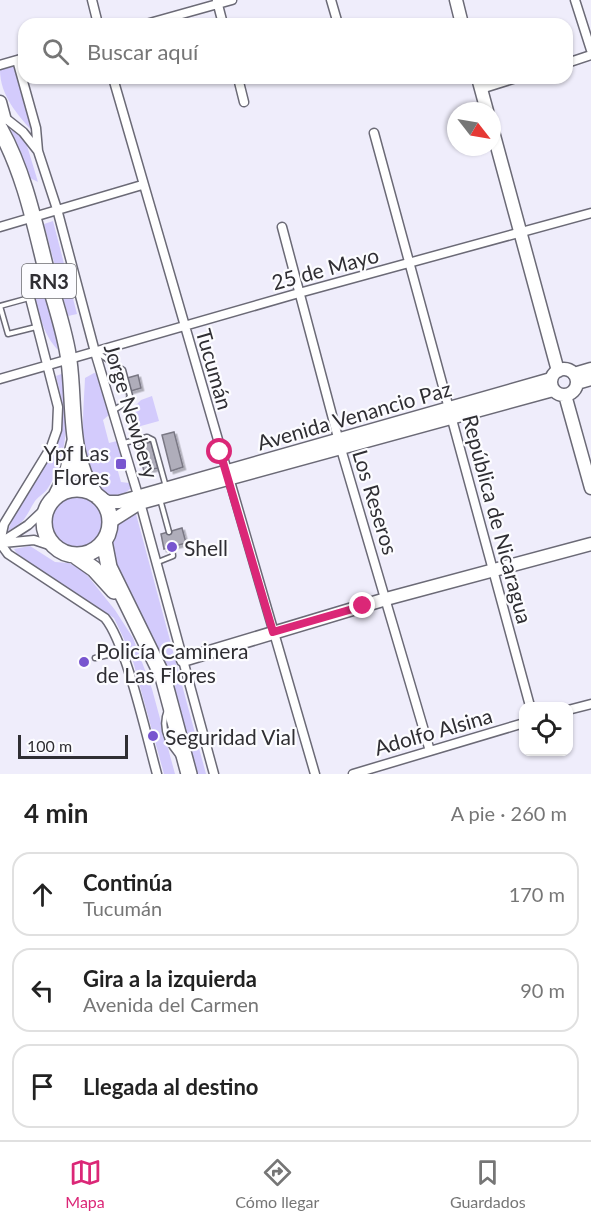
<!DOCTYPE html>
<html lang="es">
<head>
<meta charset="utf-8">
<style>
	body { margin:0; font-family:Lato,sans-serif; background:#f2f2f2; color:#222 }
	.controls { position:absolute; right:18px; bottom:18px; display:grid; overflow:hidden; border-radius:12px; box-shadow:0 2px 4px #0004 }
	.controls button { width:54px; height:54px; display:grid; place-items:center; padding:0; border:0; border-bottom:2px solid #e0e0e0; background:#fff; color:#222; font:30px sans-serif }
	.compass { position:absolute; left:447px; top:102px; width:54px; height:54px; border-radius:50%; background:#fff; box-shadow:0 2px 4px #0004; rotate:121deg }
	.scale { position:absolute; left:18px; bottom:15px; width:110px; box-sizing:border-box; padding-left:6px; border:3px solid #2f2e33; border-top:0; font-size:16px; line-height:21px; white-space:nowrap; color:#2f2e33; -webkit-text-stroke:4px #fcfcff; paint-order:stroke }
	.stop { position:absolute; width:18px; height:18px; margin:-14px; border:4px solid #db2777; border-radius:50%; background:#fff }
	.stop.end { background:#db2777; border-color:#fff; box-shadow:0 2px 6px #0008 }
	.list { margin:0; padding:0; list-style:none }
	h2 { display:flex; justify-content:space-between; align-items:center; height:78px; margin:0; padding:0 24px; font-size:26px }
	h2 small { font-size:20px; font-weight:400; color:#767676 }
	.list li { display:grid; grid-template-columns:39px 1fr auto; gap:18px; align-items:center; box-sizing:border-box; height:84px; margin:0 12px 12px; padding:0 12px; border:2px solid #e0e0e0; border-radius:18px }
	.list b { display:block; font-size:22px; white-space:nowrap }
	.list p { margin:0; font-size:20px; white-space:nowrap; color:#767676 }
	.list em { font-size:20px; font-style:normal; color:#767676 }
	.icon { flex:none; width:33px; height:33px; fill:none; stroke:currentColor; stroke-width:2; stroke-linecap:round; stroke-linejoin:round }
	.map { position:relative; flex:none; width:591px; height:774px; overflow:hidden }
	.search { position:absolute; background:#fff; box-shadow:0 2px 4px #0004; left:18px; right:18px; top:18px; height:66px; display:flex; align-items:center; gap:15px; box-sizing:border-box; padding:0 21px; border-radius:18px; color:#767676; font-size:22px }
	.sheet { height:366px; background:#fff }
	nav { display:flex; justify-content:space-around; align-items:center; box-sizing:border-box; height:84px; border-top:2px solid #e0e0e0; background:#fff; font-size:16px; color:#767676 }
	nav a { display:grid; justify-items:center; gap:3px }
	nav .on { color:#db2777 }
	.map>svg:first-child { display:block }
</style>
</head>
<body>
<div class="map">
<svg width="591" height="774" viewBox="0 0 591 774">
	<defs>
		<filter id="shadow"><feDropShadow dx="2.5" dy="2.5" stdDeviation="0" flood-color="#0004"/></filter>
	</defs>
	<rect width="100%" height="100%" fill="#efedfb"/>
	<path fill="#d3cbfc" d="M 15,66 L 33,132 C 17,114 0,95 0,70 Z
		M 9,125 L 25,139 L 38,182 L 30,178 Z
		M 53,221 L 77,314 L 68,316 L 44,224 Z
		M 43,285 L 57,342 L 58,350 C 43,335 37,308 32,288 Z
		M 64,373 C 69,406 69,459 48,488 C 45,493 39,496 35,501 C 25,517 26,522 8,531 C 22,488 69,452 62,403 C 61,394 58,385 56,376 Z
		M 94,373 L 98,374 L 110,414 L 103,420 L 109,443 L 117,441 L 123,459 L 115,461 L 121,482 L 129,483 L 131,488 L 124,494 C 115,495 104,497 97,489 C 77,469 84,405 85,378 Z
		M 152,396 L 159,421 L 130,429 L 126,415 L 141,400 Z
		M50 522a26 26 0 1 1 52 0a26 26 0 1 1-52 0Z
		M 136,514 L 206,774 L 193,774 L 111,561 C 110,535 110,524 136,514 Z
		M 30,546 L 55,562 L 69,563 L 83,570 L 115,610 L 133,638 L 152,689 L 175,774 L 164,774 L 131,654 L 114,618 L 19,557 L 14,549 Z"/>
	<path fill="#afadba" stroke="#7a7884" stroke-width="1.5" filter="url(#shadow)" d="M 138,375 L 141,388 L 124,393 L 120,380 Z
		M 174,432 L 183,467 L 171,471 L 162,435 Z
		M 151,442 L 158,468 L 144,471 L 137,446 Z
		M 182,528 L 186,543 L 164,549 L 161,534 Z"/>
	<g fill="none" stroke-linecap="round" stroke-linejoin="round">
		<g stroke="#6b6a76" stroke-width="7">
			<path id="lane" d="M 29,298 L 0,306 L 8,334 L 36,327
				M 98,353 L 123,370 L 130,396 L 127,402 L 114,410
				M 124,443 L 147,437 L 153,440 L 166,487
				M 160,499 L 169,532
				M 158,562 L 173,556 L 172,547
				M 95,658 L 121,652
				M 167,710 C 160,727 167,742 178,755"/>
		</g>
		<g stroke="#6b6a76" stroke-width="11">
			<path id="street" d="M 92,0 L 98,24
				M 331,0 L 338,24
				M 575,0 L 591,50
				M 217,1 L 223,24
				M 146,24 L 232,0
				M 17,60 L 36,128 L 38,151 L 57,209 L 95,352 L 138,495 L 214,774
				M 567,63 L 591,55
				M 0,65 L 24,58
				M 113,78 L 315,774
				M 238,78 L 244,102
				M 481,89 L 516,78
				M 4,117 L 23,132 L 38,151
				M 374,133 L 530,706
				M 0,227 L 142,185
				M 282,227 L 341,449 L 430,751
				M 0,379 L 299,293 L 591,213
				M 0,542 L 4,524 L 51,447 L 57,430 L 58,407 L 30,298
				M 0,543 L 8,554 L 105,618 C 126,643 147,738 157,774
				M 0,543 L 28,525 L 47,507
				M 3,543 L 34,540 L 55,547
				M 568,710 L 591,704
				M 353,774 L 524,723"/>
		</g>
		<g stroke="#6b6a76" stroke-width="15">
			<path id="secondary" d="M 456,0 L 462,24
				M 478,78 L 487,111
				M 0,102 L 4,117 L 0,121
				M 492,128 L 558,371
				M551 382a13 13 0 1 1 26 0a13 13 0 1 1-26 0Z
				M 574,374 L 591,369
				M 577,383 L 591,379
				M 565,395 L 591,488
				M 99,497 L 108,502 L 119,502 L 551,379
				M 110,522 L 140,503 L 553,390
				M 183,660 L 386,599 L 591,544"/>
		</g>
		<g stroke="#6b6a76" stroke-width="18">
			<path id="highway" d="M 0,129 C 26,176 36,231 49,281 C 56,307 66,335 69,361 C 75,405 68,457 95,494
				M44 522a33 33 0 1 1 66 0a33 33 0 1 1-66 0Z
				M 56,496 L 67,474 L 75,441
				M 104,541 L 109,567 L 163,677 L 189,774
				M 74,555 L 94,569 L 114,591"/>
		</g>
		<use href="#lane" stroke="#fff" stroke-width="4"/>
		<use href="#street" stroke="#fff" stroke-width="8"/>
		<use href="#secondary" stroke="#fff" stroke-width="12"/>
		<use href="#highway" stroke="#fff" stroke-width="15"/>
	</g>
	<g fill="none" stroke-linecap="round" stroke-linejoin="round">
		<path stroke="#db2777" stroke-width="8" d="M 220,452 L 273,632 L 363,606"/>
	</g>
	<g fill="#7855cf" stroke="#fcfcff" stroke-width="2">
		<rect x="115" y="458" width="12" height="12" rx="3"/>
		<circle cx="172" cy="547" r="6"/>
		<circle cx="84" cy="662" r="6"/>
		<circle cx="153" cy="736" r="6"/>
	</g>
	<g text-anchor="middle" dominant-baseline="central" stroke-width="4.5" stroke-linejoin="round" paint-order="stroke">
		<rect fill="#fcfcff" stroke="#6c6c70" stroke-width="1.5" x="22" y="264" width="54" height="34" rx="4.5"/>
		<g font-size="20" font-weight="bold" fill="#2f2e33">
			<text x="49" y="281">RN3</text>
		</g>
		<g font-size="21" fill="#2f2e33" stroke="#fcfcff">
			<text transform="translate(325 268) rotate(-15)">25 de Mayo</text>
			<text transform="translate(215 369) rotate(74)">Tucumán</text>
			<text transform="translate(132 411) rotate(73)">Jorge Newbery</text>
			<text transform="translate(354 415) rotate(-16)">Avenida Venancio Paz</text>
			<text transform="translate(376 502) rotate(73)">Los Reseros</text>
			<text transform="translate(498 519) rotate(75)">República de Nicaragua</text>
			<text transform="translate(433 731) rotate(-16)">Adolfo Alsina</text>
		</g>
		<g font-size="21" fill="#2f2e33" stroke="#fcfcff" text-anchor="start">
			<text x="109" y="452" text-anchor="end">Ypf Las<tspan x="109" dy="24">Flores</tspan></text>
			<text x="184" y="547">Shell</text>
			<text x="96" y="650">Policía Caminera<tspan x="96" dy="24">de Las Flores</tspan></text>
			<text x="165" y="736">Seguridad Vial</text>
		</g>
	</g>
</svg>
<div class="controls">
<button><svg class="icon" aria-label="locate" viewBox="0 0 24 24"><circle cx="12" cy="12" r="6"/><path d="M12 2v4M12 18v4M2 12h4M18 12h4"/></svg></button>
</div>
<svg class="compass" viewBox="-18 -18 36 36"><path d="M0-13l5 13h-10z" fill="#e53935"/><path d="M0 13l5-13h-10z" fill="#767676"/></svg>
<div class="scale">100 m</div>
<div class="stop" style="left:220px;top:452px"></div>
<div class="stop end" style="left:363px;top:606px"></div>
<div class="search"><svg class="icon" aria-label="search" viewBox="0 0 24 24"><circle cx="10" cy="10" r="6"/><path d="M15 15l6 6"/></svg>Buscar aquí</div>
</div>
<section class="sheet">
<h2>4 min<small>A pie · 260 m</small></h2>
<ul class="list">
<li><svg class="icon" aria-label="ahead" viewBox="0 0 24 24"><path d="M12 20V5M6 11l6-6 6 6"/></svg><div><b>Continúa</b><p>Tucumán</p></div><em>170 m</em></li>
<li><svg class="icon" aria-label="left" viewBox="0 0 24 24"><path d="M17 20v-9H6M10 6l-5 5 5 5"/></svg><div><b>Gira a la izquierda</b><p>Avenida del Carmen</p></div><em>90 m</em></li>
<li><svg class="icon" aria-label="arrive" viewBox="0 0 24 24"><path d="M6 21V4h12l-3 4 3 4H6"/></svg><div><b>Llegada al destino</b></div></li>
</ul>
</section>
<nav>
<a class="on"><svg class="icon" aria-label="map" viewBox="0 0 24 24"><path d="M3 6l6-2 6 2 6-2v14l-6 2-6-2-6 2zM9 4v14M15 6v14"/></svg>Mapa</a>
<a><svg class="icon" aria-label="directions" viewBox="0 0 24 24"><path d="M12 3l9 9-9 9-9-9zM9 14v-3h6M13 9l2 2-2 2"/></svg>Cómo llegar</a>
<a><svg class="icon" aria-label="saved" viewBox="0 0 24 24"><path d="M7 4h10v16l-5-4-5 4z"/></svg>Guardados</a>
</nav>
</body>
</html>
